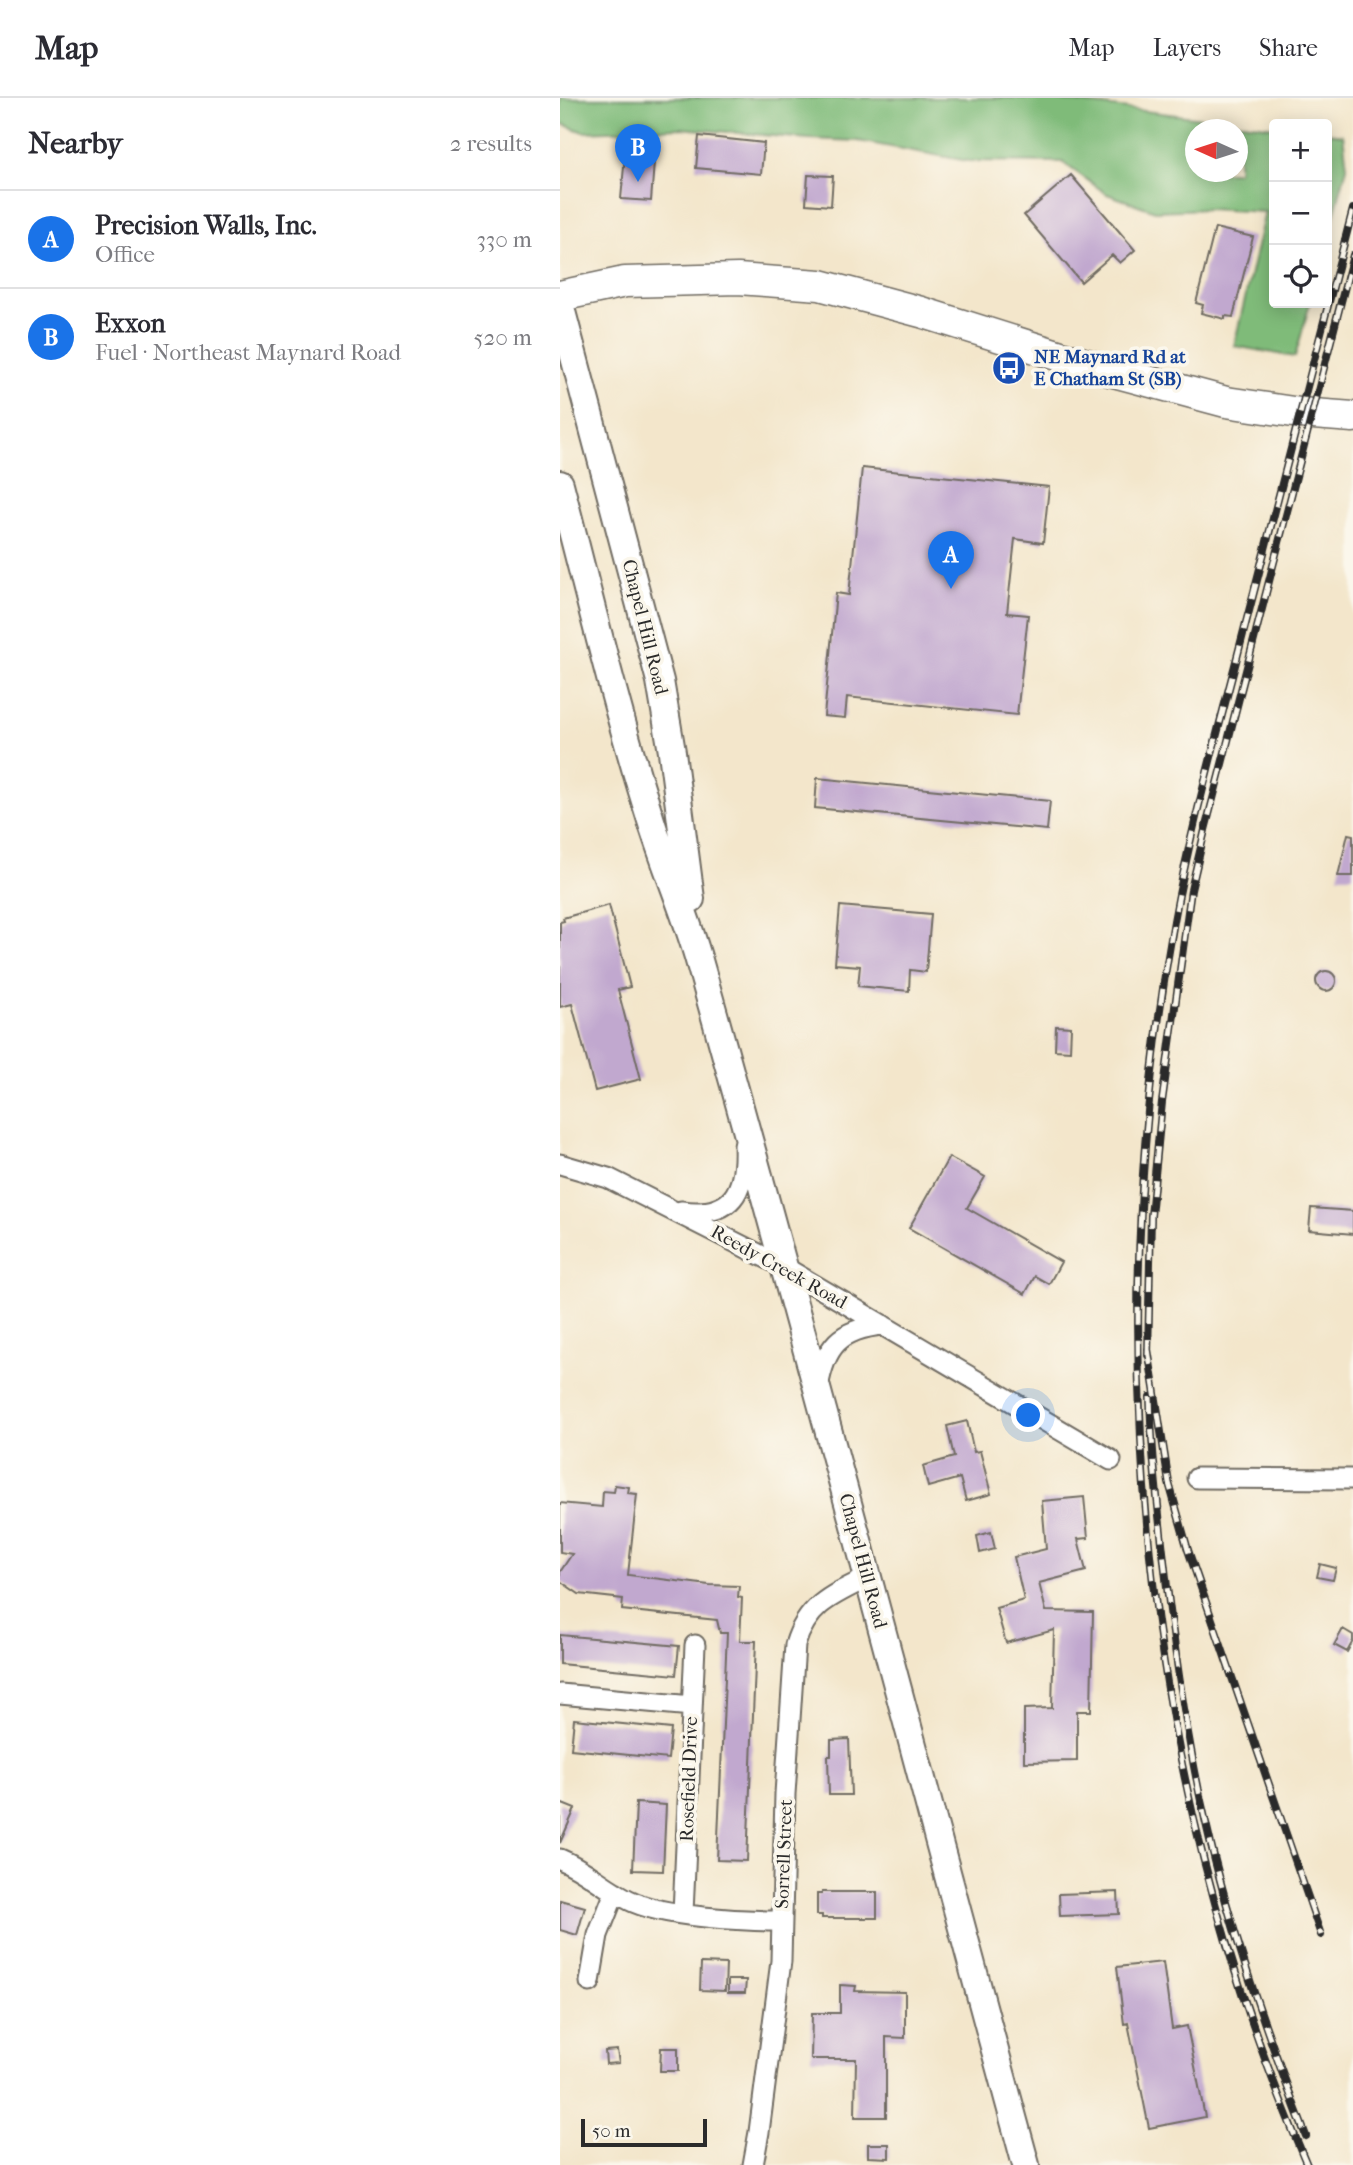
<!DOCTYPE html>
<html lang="en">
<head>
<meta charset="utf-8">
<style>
	body { margin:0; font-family:"IM FELL French Canon",serif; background:#f2f2f3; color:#2b2b33 }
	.controls { position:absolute; right:21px; top:21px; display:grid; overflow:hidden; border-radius:7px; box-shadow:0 4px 18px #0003 }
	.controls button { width:63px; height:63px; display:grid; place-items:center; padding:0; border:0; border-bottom:2px solid #e1e1e2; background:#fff; color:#2b2b33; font:35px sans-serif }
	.compass { position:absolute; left:625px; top:21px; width:63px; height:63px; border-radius:50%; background:#fff; box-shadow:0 4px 18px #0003; rotate:273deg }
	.scale { position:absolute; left:21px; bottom:18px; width:126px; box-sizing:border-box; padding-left:7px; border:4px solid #2b2b2b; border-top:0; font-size:19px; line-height:24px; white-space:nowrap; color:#2b2b2b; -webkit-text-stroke:5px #fbf7ec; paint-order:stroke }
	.you { position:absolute; left:469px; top:1318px; width:24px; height:24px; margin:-18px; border:5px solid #fff; border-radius:50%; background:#1a73e8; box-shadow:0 0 0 10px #1a73e833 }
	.badge { display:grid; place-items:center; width:46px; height:46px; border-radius:50%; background:#1a73e8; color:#fff; font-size:23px; font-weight:700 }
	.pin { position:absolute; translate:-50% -58px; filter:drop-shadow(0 2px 4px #0008) }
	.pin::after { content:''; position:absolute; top:37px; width:24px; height:21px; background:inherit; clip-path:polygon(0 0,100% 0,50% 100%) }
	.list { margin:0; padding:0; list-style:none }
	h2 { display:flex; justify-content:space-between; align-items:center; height:91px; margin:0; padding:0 28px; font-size:30px }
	h2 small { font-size:23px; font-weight:400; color:#7c7c81 }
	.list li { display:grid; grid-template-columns:46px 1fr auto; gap:21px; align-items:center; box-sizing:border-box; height:98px; padding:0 28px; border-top:2px solid #e1e1e2 }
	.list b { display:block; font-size:26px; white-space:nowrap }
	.list p { margin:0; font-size:23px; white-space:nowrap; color:#7c7c81 }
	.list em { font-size:23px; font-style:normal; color:#7c7c81 }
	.icon { flex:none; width:38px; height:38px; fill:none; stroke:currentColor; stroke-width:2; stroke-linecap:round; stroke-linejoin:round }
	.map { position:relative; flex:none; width:793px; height:2067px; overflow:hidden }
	header { display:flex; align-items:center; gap:42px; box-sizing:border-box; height:98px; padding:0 35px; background:#fff; border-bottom:2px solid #e1e1e2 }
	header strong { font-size:33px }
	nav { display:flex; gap:38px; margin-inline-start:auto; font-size:24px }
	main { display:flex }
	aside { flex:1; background:#fff }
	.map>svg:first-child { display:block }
</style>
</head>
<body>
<header>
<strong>Map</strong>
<nav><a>Map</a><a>Layers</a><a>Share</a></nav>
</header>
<main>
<aside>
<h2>Nearby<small>2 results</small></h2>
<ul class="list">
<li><span class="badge">A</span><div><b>Precision Walls, Inc.</b><p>Office</p></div><em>330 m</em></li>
<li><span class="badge">B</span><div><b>Exxon</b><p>Fuel · Northeast Maynard Road</p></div><em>520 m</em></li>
</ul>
</aside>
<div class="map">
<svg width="793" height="2067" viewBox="0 0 793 2067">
	<rect width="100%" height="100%" fill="#fbf7ec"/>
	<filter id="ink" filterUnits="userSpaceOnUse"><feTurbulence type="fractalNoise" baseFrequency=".0143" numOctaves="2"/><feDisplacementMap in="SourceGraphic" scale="14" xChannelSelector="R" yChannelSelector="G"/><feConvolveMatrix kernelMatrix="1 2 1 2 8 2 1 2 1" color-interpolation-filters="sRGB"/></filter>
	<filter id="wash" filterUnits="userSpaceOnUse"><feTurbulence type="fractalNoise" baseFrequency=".00686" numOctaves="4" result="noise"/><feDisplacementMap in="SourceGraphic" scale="28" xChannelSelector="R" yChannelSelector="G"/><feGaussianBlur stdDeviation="1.57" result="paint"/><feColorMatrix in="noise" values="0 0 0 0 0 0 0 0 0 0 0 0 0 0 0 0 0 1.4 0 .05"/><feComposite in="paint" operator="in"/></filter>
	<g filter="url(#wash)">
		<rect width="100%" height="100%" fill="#f3e6cb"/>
		<path fill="#7fbb79" stroke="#557352" stroke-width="2" fill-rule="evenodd" d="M 0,0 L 479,0 L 714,29 L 714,205 L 750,205 L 735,259 L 674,248 L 705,114 L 647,111 L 595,113 L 547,96 L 502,64 L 408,63 L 298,43 L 249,41 L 120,30 L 23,34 L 0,25 ZM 636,32 L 678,32 L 678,74 L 636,74 Z
			M 767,35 L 783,37 L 787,69 L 767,143 Z"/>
		<g id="blocks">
			<path fill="#c1a8cf" d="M 67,36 L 96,38 L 91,103 L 61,101 Z
				M 139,38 L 204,45 L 201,76 L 136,70 Z
				M 248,77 L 273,78 L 271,108 L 246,106 Z
				M 511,77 L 575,152 L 560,165 L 552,157 L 521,184 L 464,117 Z
				M 655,130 L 693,139 L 673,219 L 665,218 L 665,221 L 641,215 L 643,207 L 636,205 Z
				M 302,370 L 489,389 L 483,445 L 455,441 L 447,515 L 468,517 L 457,617 L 287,599 L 285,620 L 264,618 L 276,495 L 289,497 Z
				M 257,680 L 490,703 L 487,732 L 255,710 Z
				M 788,736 L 793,737 L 793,778 L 778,778 Z
				M 49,807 L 70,889 L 58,892 L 81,981 L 35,993 L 12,906 L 0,909 L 0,824 L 4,823 L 3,820 Z
				M 280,808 L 371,816 L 366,874 L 350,872 L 349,893 L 298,888 L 300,868 L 275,866 Z
				M756 883a10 10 0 1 1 20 0a10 10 0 1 1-20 0Z
				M 496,928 L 511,929 L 510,953 L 495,952 Z
				M 389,1059 L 425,1079 L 407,1110 L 501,1164 L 489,1186 L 475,1178 L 465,1196 L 349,1130 Z
				M 751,1110 L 793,1113 L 793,1136 L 749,1132 Z
				M 407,1323 L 414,1354 L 420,1353 L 431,1396 L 406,1403 L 400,1380 L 368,1389 L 363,1368 L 394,1359 L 387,1328 Z
				M 55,1387 L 69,1389 L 68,1395 L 77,1396 L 68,1477 L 149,1487 L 179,1488 L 178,1499 L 182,1500 L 180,1543 L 196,1543 L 187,1763 L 157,1762 L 167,1535 L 160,1535 L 157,1522 L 62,1512 L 63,1501 L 19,1496 L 0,1483 L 0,1474 L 12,1456 L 0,1454 L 0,1405 L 42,1409 L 43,1393 L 54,1394 Z
				M 524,1399 L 528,1440 L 518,1441 L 526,1473 L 479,1485 L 486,1513 L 533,1514 L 531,1613 L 517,1613 L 517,1663 L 464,1664 L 464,1611 L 492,1610 L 494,1532 L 446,1545 L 436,1510 L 464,1502 L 454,1459 L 486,1451 L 482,1403 Z
				M 431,1434 L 435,1451 L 420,1455 L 417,1438 Z
				M 760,1466 L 776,1470 L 773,1482 L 757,1479 Z
				M 783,1531 L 793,1537 L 793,1543 L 787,1554 L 774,1547 Z
				M 0,1537 L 119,1548 L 116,1577 L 0,1566 Z
				M 14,1621 L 111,1631 L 108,1661 L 11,1651 Z
				M 289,1641 L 291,1697 L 269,1697 L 268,1658 L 271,1658 L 271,1642 Z
				M 0,1705 L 15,1711 L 0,1745 Z
				M 76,1705 L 106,1707 L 103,1773 L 73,1772 Z
				M 262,1794 L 317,1794 L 317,1820 L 262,1820 L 262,1817 L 257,1817 L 257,1796 L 262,1796 Z
				M 558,1794 L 559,1816 L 500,1818 L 499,1796 Z
				M 0,1802 L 25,1809 L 17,1837 L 0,1832 Z
				M 603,1864 L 612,1931 L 627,1928 L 645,2019 L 589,2030 L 568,1925 L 564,1926 L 557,1869 Z
				M 141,1865 L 166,1866 L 165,1893 L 140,1892 Z
				M 168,1882 L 186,1882 L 185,1895 L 168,1895 Z
				M 280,1887 L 296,1888 L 295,1893 L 345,1894 L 345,1940 L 326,1939 L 326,2019 L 295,2019 L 296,1961 L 251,1961 L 252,1915 L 280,1915 Z
				M 101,1950 L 118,1950 L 118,1973 L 100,1973 Z
				M 57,1952 L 59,1965 L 46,1966 L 45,1953 Z
				M 308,2046 L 329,2046 L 329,2060 L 308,2059 Z"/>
		</g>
	</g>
	<g filter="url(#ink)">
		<use href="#blocks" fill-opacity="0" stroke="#716c63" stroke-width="2"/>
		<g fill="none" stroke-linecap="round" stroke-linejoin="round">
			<g stroke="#716c63" stroke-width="23">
				<path id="street" d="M 0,1066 L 48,1080 L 224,1169 L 551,1362
					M 121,1113 C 172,1120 186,1094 184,1047
					M 258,1290 C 265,1248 280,1231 323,1227
					M 637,1380 L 793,1381
					M 0,1596 L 132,1608
					M 0,1761 C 27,1772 44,1790 69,1802 C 102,1819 183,1823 222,1823
					M 123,1815 L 135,1547
					M 30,1884 L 38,1837 L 55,1794
					M 193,2067 L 199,2034 L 221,1863 L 225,1696 L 235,1547 C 247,1507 272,1497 307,1480"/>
			</g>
			<g stroke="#716c63" stroke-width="30">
				<path id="secondary" d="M 0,206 L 100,583 L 112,654 L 131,801
					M 0,386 C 29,497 55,608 89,716 C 104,767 126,815 140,866 C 253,1265 357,1667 466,2067"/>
			</g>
			<g stroke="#716c63" stroke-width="33">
				<path id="primary" d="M 0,198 L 65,184 L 178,181 L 260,187 L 361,214 L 539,270 L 666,304 L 740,315 L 793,319"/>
			</g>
			<use href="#street" stroke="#fff" stroke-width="19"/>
			<use href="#secondary" stroke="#fff" stroke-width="26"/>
			<use href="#primary" stroke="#fff" stroke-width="30"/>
			<g stroke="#2b2b2b" stroke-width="8">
				<path id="rail" d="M 588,1251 L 609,1385 L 628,1452 L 761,1837
					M 588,1257 L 591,1118 L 602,1004 L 631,792 L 645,732 L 793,157
					M 590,1299 C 592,1363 600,1426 607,1489 C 617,1568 628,1648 646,1725 C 670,1832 707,1936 746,2038
					M 747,2067 C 717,1996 690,1924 668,1850 C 569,1519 553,1163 614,823 C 631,728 658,634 682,540 C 719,397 756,254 793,111"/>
			</g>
			<use href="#rail" stroke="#fbf7ec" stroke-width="5" stroke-dasharray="16" stroke-linecap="butt"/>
		</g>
	</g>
	<defs>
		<g id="bus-disc" transform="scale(1.75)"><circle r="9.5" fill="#1a4fb4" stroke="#fbf7ec"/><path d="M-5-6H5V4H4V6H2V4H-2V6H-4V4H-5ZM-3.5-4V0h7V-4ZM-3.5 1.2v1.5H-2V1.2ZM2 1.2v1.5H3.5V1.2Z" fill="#fff"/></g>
	</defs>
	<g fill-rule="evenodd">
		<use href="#bus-disc" x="449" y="270"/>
	</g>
	<g text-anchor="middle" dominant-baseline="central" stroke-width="7" stroke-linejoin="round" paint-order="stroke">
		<g font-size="19" font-weight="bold" fill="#164399" stroke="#fbf7ec" text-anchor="start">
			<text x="474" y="259">NE Maynard Rd at<tspan x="474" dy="22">E Chatham St (SB)</tspan></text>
		</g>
		<g font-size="19" fill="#2b2b2b" stroke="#fbf7ec">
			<text transform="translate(85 529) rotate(76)">Chapel Hill Road</text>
			<text transform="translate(219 1169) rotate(29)">Reedy Creek Road</text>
			<text transform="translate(303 1463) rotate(75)">Chapel Hill Road</text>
			<text transform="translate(129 1681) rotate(-88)">Rosefield Drive</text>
			<text transform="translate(224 1756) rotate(-88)">Sorrell Street</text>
		</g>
	</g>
</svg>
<div class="controls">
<button>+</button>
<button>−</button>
<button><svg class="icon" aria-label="locate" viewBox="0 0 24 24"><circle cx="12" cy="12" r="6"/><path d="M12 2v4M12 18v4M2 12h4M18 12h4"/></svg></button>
</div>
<svg class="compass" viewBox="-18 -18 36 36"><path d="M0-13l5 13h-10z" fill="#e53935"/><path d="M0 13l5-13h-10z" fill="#7c7c81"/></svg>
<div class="scale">50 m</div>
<div class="you"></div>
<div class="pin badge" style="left:391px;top:491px">A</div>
<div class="pin badge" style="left:78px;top:84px">B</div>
</div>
</main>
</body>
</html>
